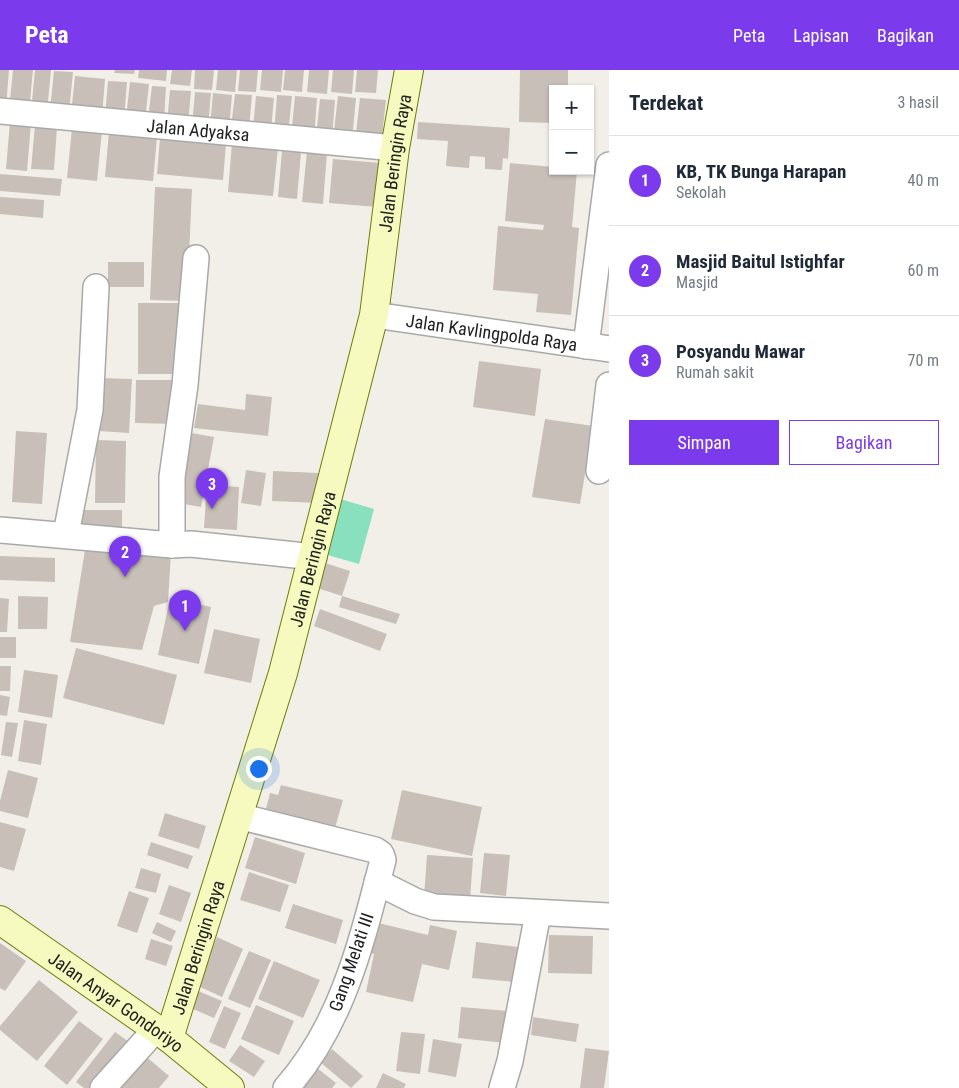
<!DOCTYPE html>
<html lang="id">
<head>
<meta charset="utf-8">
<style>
	body { margin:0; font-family:"Roboto Condensed",sans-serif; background:#f6f6f7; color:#1f2937 }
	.controls { position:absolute; right:15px; top:15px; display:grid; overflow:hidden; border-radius:0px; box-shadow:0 1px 4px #0004 }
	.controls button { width:45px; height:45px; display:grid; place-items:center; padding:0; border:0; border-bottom:1px solid #e0e1e3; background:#fff; color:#1f2937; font:25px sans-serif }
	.you { position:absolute; left:258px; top:698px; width:18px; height:18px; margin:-12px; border:4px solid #fff; border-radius:50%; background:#1a73e8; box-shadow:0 0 0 8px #1a73e833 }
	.badge { display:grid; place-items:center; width:32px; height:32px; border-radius:50%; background:#7c3aed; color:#fff; font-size:16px; font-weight:700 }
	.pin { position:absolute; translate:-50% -41px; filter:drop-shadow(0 1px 2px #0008) }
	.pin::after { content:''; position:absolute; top:26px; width:18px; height:15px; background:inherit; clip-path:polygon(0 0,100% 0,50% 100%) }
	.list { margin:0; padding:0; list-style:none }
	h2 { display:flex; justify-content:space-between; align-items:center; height:65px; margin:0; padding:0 20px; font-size:21px }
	h2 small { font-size:16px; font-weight:400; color:#747a83 }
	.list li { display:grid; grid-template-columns:32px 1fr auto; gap:15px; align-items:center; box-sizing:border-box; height:90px; padding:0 20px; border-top:1px solid #e0e1e3 }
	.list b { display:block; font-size:19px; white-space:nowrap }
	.list p { margin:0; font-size:16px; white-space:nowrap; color:#747a83 }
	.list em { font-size:16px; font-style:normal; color:#747a83 }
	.actions { display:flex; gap:10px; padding:15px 20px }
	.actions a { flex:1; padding:11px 0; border:1px solid #7c3aed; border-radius:0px; text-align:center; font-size:18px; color:#7c3aed }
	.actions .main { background:#7c3aed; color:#fff }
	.map { position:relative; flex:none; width:609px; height:1018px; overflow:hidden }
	header { display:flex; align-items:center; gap:30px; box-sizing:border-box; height:70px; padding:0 25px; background:#7c3aed; color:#fff }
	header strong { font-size:24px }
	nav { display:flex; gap:28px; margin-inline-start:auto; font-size:18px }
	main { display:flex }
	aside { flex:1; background:#fff }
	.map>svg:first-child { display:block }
</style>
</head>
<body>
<header>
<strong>Peta</strong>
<nav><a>Peta</a><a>Lapisan</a><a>Bagikan</a></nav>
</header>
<main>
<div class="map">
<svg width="609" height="1018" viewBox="0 0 609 1018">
	<rect width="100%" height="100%" fill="#f2efe9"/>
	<path fill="#88e0be" d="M 340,429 L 374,439 L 359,494 L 324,484 Z"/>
	<path fill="#c7bfb8" d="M 0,0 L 9,0 L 6,38 L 0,37 Z
		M 13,0 L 33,0 L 29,41 L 9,40 Z
		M 35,0 L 51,0 L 47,42 L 31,41 Z
		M 115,0 L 135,0 L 134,4 L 114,3 Z
		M 139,0 L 167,0 L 166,11 L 138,8 Z
		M 172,0 L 192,0 L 190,16 L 170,14 Z
		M 195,0 L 214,0 L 212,20 L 194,19 Z
		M 218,0 L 237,0 L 235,22 L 216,20 Z
		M 240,0 L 258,0 L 256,22 L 238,21 Z
		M 262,0 L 283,0 L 281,22 L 260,20 Z
		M 285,0 L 304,0 L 302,22 L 283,20 Z
		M 309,0 L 329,0 L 327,24 L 307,22 Z
		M 333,0 L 354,0 L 352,24 L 331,22 Z
		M 357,0 L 378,0 L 376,23 L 355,22 Z
		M 520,0 L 568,0 L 568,19 L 553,19 L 553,53 L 519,52 Z
		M 54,1 L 73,2 L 69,42 L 50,40 Z
		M 75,6 L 105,9 L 102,47 L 71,44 Z
		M 108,11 L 127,12 L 124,49 L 105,47 Z
		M 130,12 L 149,14 L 145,50 L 126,48 Z
		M 152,16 L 166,17 L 164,51 L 148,49 Z
		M 170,20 L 191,21 L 188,54 L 167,53 Z
		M 195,22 L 211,23 L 208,57 L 192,56 Z
		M 213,23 L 232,25 L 229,58 L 210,56 Z
		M 235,24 L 252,25 L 249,59 L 231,57 Z
		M 277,25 L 292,26 L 288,65 L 274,63 Z
		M 256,26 L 274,28 L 271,60 L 253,59 Z
		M 295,26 L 317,28 L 314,69 L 291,67 Z
		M 338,26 L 356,28 L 352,70 L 333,69 Z
		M 360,28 L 386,30 L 381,75 L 355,72 Z
		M 320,29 L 335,30 L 332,68 L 316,67 Z
		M 10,52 L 31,53 L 27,101 L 6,99 Z
		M 418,52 L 510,58 L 508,89 L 503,88 L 502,100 L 485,99 L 485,87 L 470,86 L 469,98 L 446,96 L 448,71 L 417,69 Z
		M 35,55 L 57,57 L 54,100 L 31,99 Z
		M 72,58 L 102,61 L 97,111 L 67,108 Z
		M 109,62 L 157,67 L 153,111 L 105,107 Z
		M 160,68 L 226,74 L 223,110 L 157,104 Z
		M 232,73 L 278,78 L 273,126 L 228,122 Z
		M 282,81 L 301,82 L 297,129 L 278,127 Z
		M 307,81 L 327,83 L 323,134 L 302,132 Z
		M 333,89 L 381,93 L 377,137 L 329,133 Z
		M 510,93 L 553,97 L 553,101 L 577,101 L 572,157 L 579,158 L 571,245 L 536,242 L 538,224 L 493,220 L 498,156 L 543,160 L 544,155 L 505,151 Z
		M 0,104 L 62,109 L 60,126 L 0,121 Z
		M 155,117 L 192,119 L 187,231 L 150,230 Z
		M 0,127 L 44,130 L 43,148 L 0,144 Z
		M 108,192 L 144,192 L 144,217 L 108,217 Z
		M 138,233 L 178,233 L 178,304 L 138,304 Z
		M 479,291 L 541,299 L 535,346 L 473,337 Z
		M 102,308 L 132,309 L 129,363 L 99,361 Z
		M 136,310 L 177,310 L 176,354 L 135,353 Z
		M 246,324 L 272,327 L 268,366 L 194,358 L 198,334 L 245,340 Z
		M 545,349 L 593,356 L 580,434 L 532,427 Z
		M 16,361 L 47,363 L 42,434 L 12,432 Z
		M 186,362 L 214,367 L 201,437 L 173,432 Z
		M 96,370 L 126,371 L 125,433 L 95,433 Z
		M 246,400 L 266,403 L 261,436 L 241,433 Z
		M 273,401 L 318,403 L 317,433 L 272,431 Z
		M 207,415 L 239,417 L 237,460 L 204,458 Z
		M 79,440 L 122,440 L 122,460 L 79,460 Z
		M 86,474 L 171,482 L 168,532 L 154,536 L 142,580 L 70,572 Z
		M 0,486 L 55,488 L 55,512 L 0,510 Z
		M 325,493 L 350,501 L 342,526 L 317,518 Z
		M 18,526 L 48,527 L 47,559 L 18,559 Z
		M 342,526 L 400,544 L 396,554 L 339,537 Z
		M 0,528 L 9,529 L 7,562 L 0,562 Z
		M 170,528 L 211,537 L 199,594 L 158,585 Z
		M 320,539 L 387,564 L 380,581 L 314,556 Z
		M 214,559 L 260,569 L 251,613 L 204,603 Z
		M 0,567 L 16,567 L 16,588 L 0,588 Z
		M 76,578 L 177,605 L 164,655 L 63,628 Z
		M 0,596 L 11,596 L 10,621 L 0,621 Z
		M 24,600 L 58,605 L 52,648 L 18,642 Z
		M 0,625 L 10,627 L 7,646 L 0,645 Z
		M 24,650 L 47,654 L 41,695 L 18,691 Z
		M 6,652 L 18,653 L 12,687 L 1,685 Z
		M 8,700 L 38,708 L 28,748 L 0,741 L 0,731 Z
		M 281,715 L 343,730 L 333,765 L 264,747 L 270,723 L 278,725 Z
		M 402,720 L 482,737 L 472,786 L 391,769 Z
		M 165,743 L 206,756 L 199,779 L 158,766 Z
		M 0,752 L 26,759 L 14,801 L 0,797 Z
		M 255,767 L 305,783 L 296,814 L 245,798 Z
		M 151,772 L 193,786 L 188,799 L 147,785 Z
		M 484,783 L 510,785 L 506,826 L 480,823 Z
		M 427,785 L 473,788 L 470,830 L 424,827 Z
		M 141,798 L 161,804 L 156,823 L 135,818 Z
		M 249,802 L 289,815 L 280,842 L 240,830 Z
		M 169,815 L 191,823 L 181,852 L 159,844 Z
		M 129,821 L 149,828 L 137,863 L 117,856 Z
		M 293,834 L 343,850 L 336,874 L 285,858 Z
		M 157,852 L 176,861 L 171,872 L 152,863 Z
		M 374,852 L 428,865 L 430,855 L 457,861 L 449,900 L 422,894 L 413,932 L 366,922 L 374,884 L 367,882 Z
		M 549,865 L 593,866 L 592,904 L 548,903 Z
		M 217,867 L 243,879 L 222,927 L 196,915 Z
		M 151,869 L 173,876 L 166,896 L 145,889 Z
		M 476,872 L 518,877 L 514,912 L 472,908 Z
		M 0,873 L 26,891 L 5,921 L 0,918 Z
		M 249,881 L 271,890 L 250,938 L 228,929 Z
		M 274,891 L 320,910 L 303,948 L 258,929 Z
		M 39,910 L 78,942 L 37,991 L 0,960 L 0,956 Z
		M 191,918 L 222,931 L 214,948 L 184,935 Z
		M 256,935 L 294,951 L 279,985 L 241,969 Z
		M 224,936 L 241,943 L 225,979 L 209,972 Z
		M 461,937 L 508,941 L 505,973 L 458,968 Z
		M 533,947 L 579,954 L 576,972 L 531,965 Z
		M 79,951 L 103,969 L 67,1015 L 44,996 Z
		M 115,962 L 129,972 L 93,1018 L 84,1018 L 76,1012 Z
		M 401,962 L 425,964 L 420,1004 L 396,1001 Z
		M 433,969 L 462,974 L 456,1007 L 428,1002 Z
		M 240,975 L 265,991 L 254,1007 L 229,991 Z
		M 585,978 L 609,981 L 604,1018 L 580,1018 Z
		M 332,979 L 363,1006 L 351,1018 L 320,992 Z
		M 143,984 L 169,1006 L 159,1018 L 115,1018 Z
		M 312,994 L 336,1013 L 332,1018 L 297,1018 Z
		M 383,1003 L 406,1014 L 404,1018 L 376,1018 Z"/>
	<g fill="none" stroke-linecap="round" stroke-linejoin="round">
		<g stroke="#a9a9a9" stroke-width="28">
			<g id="street">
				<path id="s1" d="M 0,41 L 395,78"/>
				<path id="s2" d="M 374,245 L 609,279"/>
				<path d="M 586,276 L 609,95"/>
				<path d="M 599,401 L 609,315"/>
				<path d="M 0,460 L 172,475 L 191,474 L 314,487"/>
				<path d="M 66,464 L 90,340 L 96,217"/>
				<path d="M 172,475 L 172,407 L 185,315 L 196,188"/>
				<path d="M 238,746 L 375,780 L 381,784 L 383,790 C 362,870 343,954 286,1018"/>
				<path d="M 377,812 L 415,831 L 434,837 L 609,846"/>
				<path d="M 103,1018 L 156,959"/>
				<path d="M 502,1018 L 510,991 L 538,843"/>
			</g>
		</g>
		<g stroke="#707d05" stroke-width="30">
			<g id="secondary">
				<path id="s3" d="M 0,850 L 169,968 L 230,1018"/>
				<path id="s4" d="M 169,968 L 283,603 L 374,245 L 395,78 L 409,0"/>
			</g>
		</g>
		<use href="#street" stroke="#fff" stroke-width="25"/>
		<use href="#secondary" stroke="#f7fabf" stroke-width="28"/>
	</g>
	<g text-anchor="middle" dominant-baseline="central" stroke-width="4.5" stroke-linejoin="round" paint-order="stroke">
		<g font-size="18" fill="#222" stroke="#fff">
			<text stroke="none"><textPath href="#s1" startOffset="199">Jalan Adyaksa</textPath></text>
			<text stroke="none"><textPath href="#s4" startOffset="905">Jalan Beringin Raya</textPath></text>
			<text stroke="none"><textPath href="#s2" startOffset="119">Jalan Kavlingpolda Raya</textPath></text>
			<text stroke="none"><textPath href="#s4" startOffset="500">Jalan Beringin Raya</textPath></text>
			<text stroke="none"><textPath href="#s4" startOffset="95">Jalan Beringin Raya</textPath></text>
			<text transform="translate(351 892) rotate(-71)">Gang Melati III</text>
			<text stroke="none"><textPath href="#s3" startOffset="142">Jalan Anyar Gondoriyo</textPath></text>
		</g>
	</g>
</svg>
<div class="controls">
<button>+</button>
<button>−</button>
</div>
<div class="you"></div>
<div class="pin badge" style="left:185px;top:561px">1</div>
<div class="pin badge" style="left:125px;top:507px">2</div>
<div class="pin badge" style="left:212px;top:439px">3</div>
</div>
<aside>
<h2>Terdekat<small>3 hasil</small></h2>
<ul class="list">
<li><span class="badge">1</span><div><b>KB, TK Bunga Harapan</b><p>Sekolah</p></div><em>40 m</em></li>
<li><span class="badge">2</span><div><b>Masjid Baitul Istighfar</b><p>Masjid</p></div><em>60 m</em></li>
<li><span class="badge">3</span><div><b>Posyandu Mawar</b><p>Rumah sakit</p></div><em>70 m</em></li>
</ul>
<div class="actions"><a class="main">Simpan</a><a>Bagikan</a></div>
</aside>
</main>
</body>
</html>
